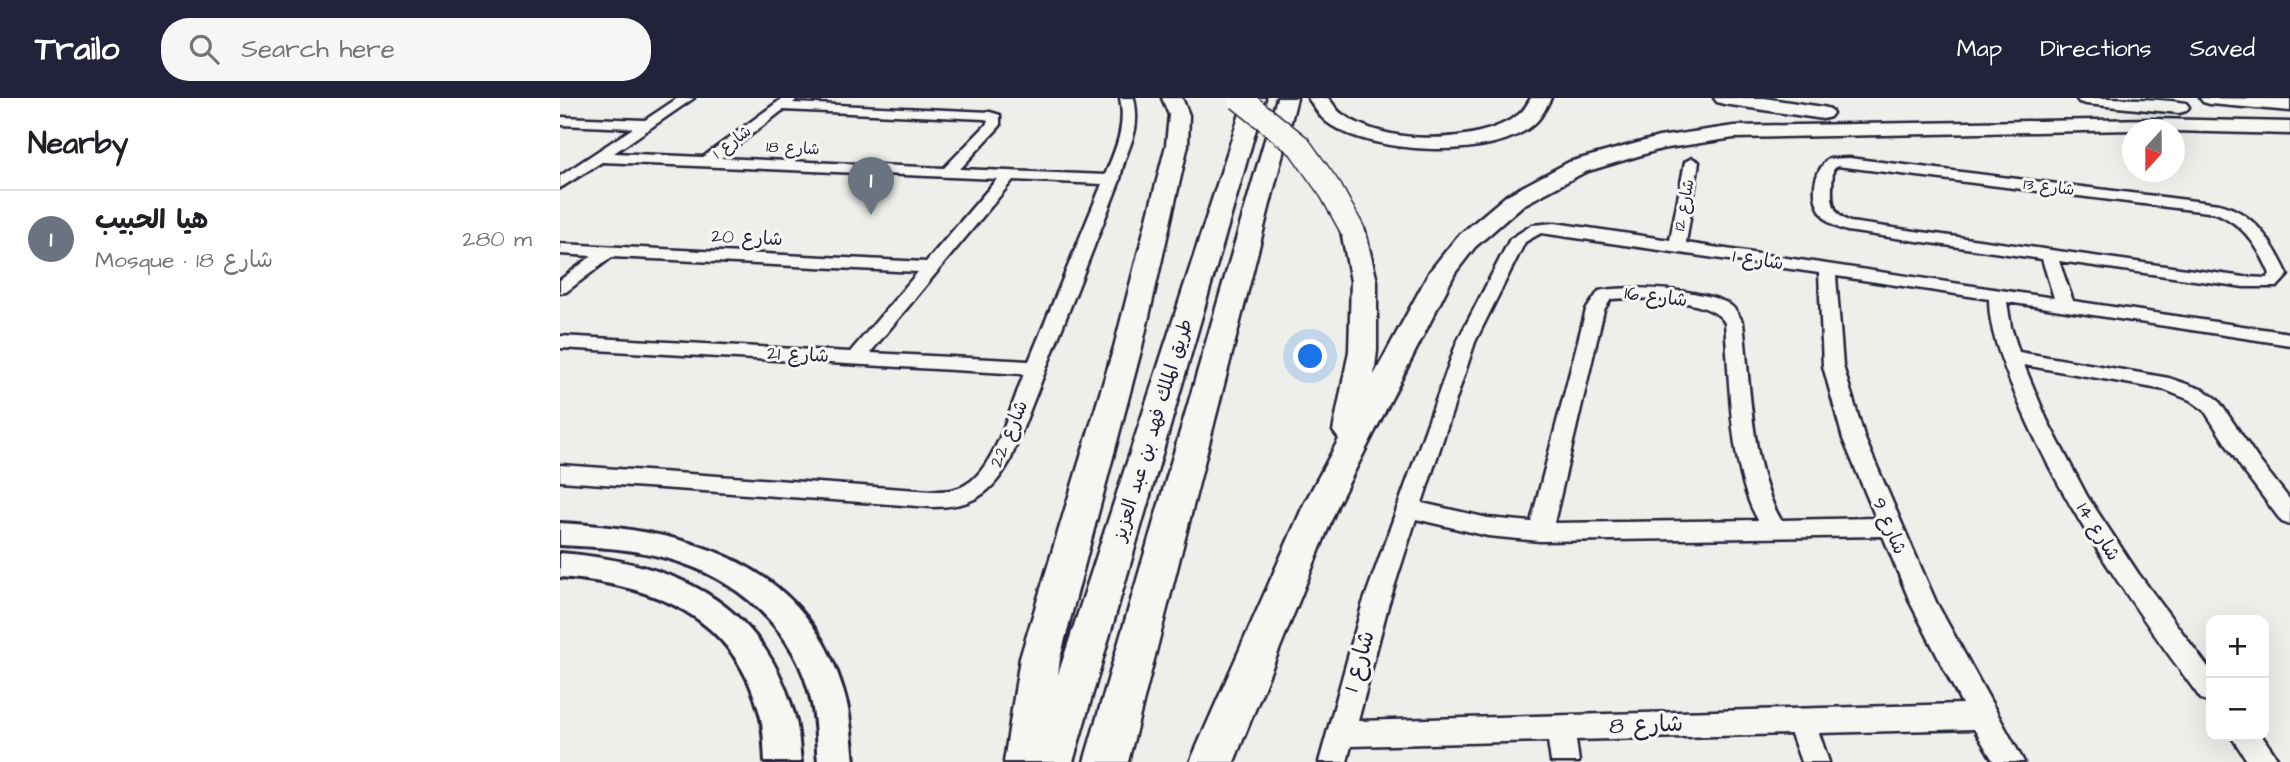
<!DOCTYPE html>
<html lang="en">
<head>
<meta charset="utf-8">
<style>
	body { margin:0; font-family:"Architects Daughter","Playpen Sans Arabic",sans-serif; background:#f6f6f6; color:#202124 }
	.controls { position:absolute; right:21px; bottom:21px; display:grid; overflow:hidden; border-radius:14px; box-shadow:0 7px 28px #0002 }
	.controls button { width:63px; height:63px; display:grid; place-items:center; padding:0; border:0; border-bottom:2px solid #e0e0e0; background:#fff; color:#202124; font:35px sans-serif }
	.compass { position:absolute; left:1562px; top:21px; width:63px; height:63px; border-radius:50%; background:#fff; box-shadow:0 7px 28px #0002; rotate:201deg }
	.you { position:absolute; left:751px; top:259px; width:24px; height:24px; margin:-18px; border:5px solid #fff; border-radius:50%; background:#1a73e8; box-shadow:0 0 0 10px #1a73e833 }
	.badge { display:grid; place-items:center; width:46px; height:46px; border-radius:50%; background:#22223b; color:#fff; font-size:23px; font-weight:700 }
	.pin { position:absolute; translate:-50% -58px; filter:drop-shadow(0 2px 4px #0008) }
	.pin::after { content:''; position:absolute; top:37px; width:24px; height:21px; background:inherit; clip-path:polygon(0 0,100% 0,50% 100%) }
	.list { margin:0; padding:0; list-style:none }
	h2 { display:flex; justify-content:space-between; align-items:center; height:91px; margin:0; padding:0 28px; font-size:30px }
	h2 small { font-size:23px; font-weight:400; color:#757577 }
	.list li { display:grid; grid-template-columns:46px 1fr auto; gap:21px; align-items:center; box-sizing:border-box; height:98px; padding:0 28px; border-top:2px solid #e0e0e0 }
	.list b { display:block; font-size:26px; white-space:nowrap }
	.list p { margin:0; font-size:23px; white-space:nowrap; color:#757577 }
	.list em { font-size:23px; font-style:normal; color:#757577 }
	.icon { flex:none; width:38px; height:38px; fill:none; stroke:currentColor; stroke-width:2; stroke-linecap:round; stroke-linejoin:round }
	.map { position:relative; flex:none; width:1730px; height:664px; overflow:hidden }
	header { display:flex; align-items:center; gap:42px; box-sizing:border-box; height:98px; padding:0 35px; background:#22223b; color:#fff }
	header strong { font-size:33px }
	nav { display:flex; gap:38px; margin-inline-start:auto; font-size:24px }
	.search { width:490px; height:63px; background:#f6f6f6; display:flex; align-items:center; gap:18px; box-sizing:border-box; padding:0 24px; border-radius:28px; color:#757577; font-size:26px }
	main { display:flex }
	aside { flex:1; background:#fff }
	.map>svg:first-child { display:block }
</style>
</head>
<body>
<header>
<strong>Trailo</strong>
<div class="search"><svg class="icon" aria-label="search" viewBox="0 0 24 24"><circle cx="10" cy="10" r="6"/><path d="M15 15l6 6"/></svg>Search here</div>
<nav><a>Map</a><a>Directions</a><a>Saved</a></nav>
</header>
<main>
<aside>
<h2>Nearby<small></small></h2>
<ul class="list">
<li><span class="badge" style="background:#6b7280">1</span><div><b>هيا الحبيب</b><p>Mosque · شارع 18</p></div><em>280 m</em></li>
</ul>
</aside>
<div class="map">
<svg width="1730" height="664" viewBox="0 0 1730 664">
	<rect width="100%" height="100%" fill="#eeeeeb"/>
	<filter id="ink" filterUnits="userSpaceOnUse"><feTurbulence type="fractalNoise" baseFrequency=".0143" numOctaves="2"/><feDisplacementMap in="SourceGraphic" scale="14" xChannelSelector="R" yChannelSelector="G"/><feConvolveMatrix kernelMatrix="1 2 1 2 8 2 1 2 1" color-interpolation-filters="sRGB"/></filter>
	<g filter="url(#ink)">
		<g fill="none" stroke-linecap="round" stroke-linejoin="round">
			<g stroke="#22223b" stroke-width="5">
				<path id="minor" d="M 118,0 L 134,0 L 54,55 L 143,59 L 223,0 L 238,0 L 233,5 L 430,14 L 440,17 L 440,28 L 400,71 L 545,77 C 556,50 566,29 560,0 L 574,0 C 582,39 565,48 560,82 L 450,363 C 431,397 411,409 372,409 L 0,383 L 0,367 L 372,393 C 383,393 395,393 405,387 C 435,371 451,307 464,276 L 0,250 L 0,238 L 290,254 L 358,174 L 52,159 L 6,194 L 0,195 L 0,182 L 32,158 L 0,156 L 0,146 L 366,164 L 437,81 L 42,64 L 0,90 L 0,78 L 73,30 L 0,27 L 0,19 L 85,22 ZM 223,12 L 424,21 L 428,22 L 426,27 L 384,70 L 161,60 ZM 453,82 L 542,86 L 469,263 L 310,255 Z
					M 1132,60 L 1139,64 L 1126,145 L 1494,200 L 1482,161 L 1287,133 C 1254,125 1244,84 1268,61 L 1289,60 L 1659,106 C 1695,115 1713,145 1728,177 L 1717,189 L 1684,189 L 1499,163 L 1513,203 L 1730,235 L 1730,247 L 1447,204 L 1451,229 L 1459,254 L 1609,280 L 1644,292 L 1658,302 L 1698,361 L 1730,402 L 1730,427 L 1722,424 L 1682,371 L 1644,312 L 1630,302 L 1605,292 L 1464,267 L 1487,322 L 1527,398 L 1578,475 L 1651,573 L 1651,605 L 1641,601 C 1570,504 1500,406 1454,293 C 1442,263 1429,233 1429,201 L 1276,178 L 1283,268 L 1305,341 L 1376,504 L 1464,664 L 1434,664 L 1414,631 L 1259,635 L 1269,664 L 1241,664 L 1231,636 L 1016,642 L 1019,664 L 991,664 L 988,643 L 791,648 L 787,664 L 759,664 L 802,508 L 897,244 L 950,141 L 972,127 L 995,125 L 1110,142 L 1125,64 ZM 1277,68 L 1656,115 C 1684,127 1698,148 1710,176 L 1707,180 L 1684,179 L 1290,124 C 1267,114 1272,94 1273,72 ZM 981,135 L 1259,175 L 1263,268 L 1283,341 L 1316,420 L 1221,422 C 1191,372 1190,284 1183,225 C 1180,219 1176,211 1170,207 C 1147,191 1066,187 1039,193 L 1026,212 L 971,424 L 928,420 L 862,405 L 915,244 L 965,144 ZM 1051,201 C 1077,199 1152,200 1165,225 C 1170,283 1169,372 1198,422 L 994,425 L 1044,212 ZM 856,421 L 928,438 L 980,443 L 1323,438 L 1351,506 L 1402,606 L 798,623 L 828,508 Z
					M 1671,638 L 1702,638 L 1720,664 L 1688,664 Z"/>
			</g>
			<g stroke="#22223b" stroke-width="6">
				<path id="major" d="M 0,425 C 129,432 252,463 287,606 C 291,624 292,645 294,664 L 258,664 C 256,645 256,624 252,606 C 237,531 177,479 106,460 C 71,450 35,449 0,447 Z
					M 0,455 C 111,464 201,500 234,616 C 239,631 239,648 241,664 L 205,664 C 204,648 204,631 200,616 C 174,516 93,487 0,479 Z"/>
			</g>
			<g stroke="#22223b" stroke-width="5">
				<path id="highway" d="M 602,0 L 622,0 L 629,17 L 628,47 L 582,249 L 500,560 L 498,577 L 685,0 L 705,0 L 513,664 L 444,664 L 460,560 L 554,249 L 606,47 L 609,17 Z
					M 717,0 L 737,0 L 568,664 L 524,664 Z
					M 748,0 L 768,0 C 773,5 777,13 782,16 C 824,47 916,48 958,17 C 964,13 967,6 971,0 L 991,0 C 987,7 983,17 977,23 C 939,64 810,56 768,25 C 760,20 754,8 748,0 Z
					M 1154,0 L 1204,0 L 1263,9 L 1270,11 L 1273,15 L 1270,19 L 1263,21 L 1164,6 L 1157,4 Z
					M 1516,0 C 1552,0 1591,0 1626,5 L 1629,9 L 1626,13 L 1619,15 L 1526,6 L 1519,4 Z
					M 1640,0 L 1730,1 L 1730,13 L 1650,6 L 1643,4 Z
					M 1593,21 L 1730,24 L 1730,36 L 1573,32 L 1174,40 L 1101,51 L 1025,74 L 963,107 L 915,149 L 895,175 L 778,406 L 674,664 L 630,664 L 744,406 L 779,341 L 773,333 L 789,253 L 791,183 L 781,133 L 784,128 L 793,126 L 802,128 L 805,133 L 817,183 L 817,253 L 814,277 L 870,173 L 897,139 L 947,97 L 1009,64 L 1099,39 L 1174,28 Z"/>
			</g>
			<use href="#minor" fill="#f6f6f2" fill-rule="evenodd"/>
			<use href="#major" fill="#f6f6f2" fill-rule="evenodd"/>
			<use href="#highway" fill="#f6f6f2" fill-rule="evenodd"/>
			<g stroke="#22223b" stroke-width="26" stroke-linecap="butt">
				<path id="highway-bridge" d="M 679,0 L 739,48 L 771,93 L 793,133"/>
			</g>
			<use href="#highway-bridge" stroke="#f6f6f2" stroke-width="23"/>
		</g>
	</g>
	<g text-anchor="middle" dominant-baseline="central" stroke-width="6" stroke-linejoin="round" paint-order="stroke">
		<g font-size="16" fill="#22223b" stroke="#f6f6f2">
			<text transform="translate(172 44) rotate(-37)">شارع 1</text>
			<text transform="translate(233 50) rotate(3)">شارع 18</text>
			<text transform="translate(1489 89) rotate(7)">شارع 13</text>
			<text transform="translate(1124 107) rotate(-79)">شارع 12</text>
		</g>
		<g font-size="19" fill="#22223b" stroke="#f6f6f2">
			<text transform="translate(187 140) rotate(3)">شارع 20</text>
			<text transform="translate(1198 162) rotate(9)">شارع 1</text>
			<text transform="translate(1096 199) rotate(7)">شارع 16</text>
			<text transform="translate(238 257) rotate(3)">شارع 21</text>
			<text transform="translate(593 332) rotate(-73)">طريق الملك فهد بن عبد العزيز</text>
			<text transform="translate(449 336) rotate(-67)">شارع 22</text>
			<text transform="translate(1329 428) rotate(67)">شارع 9</text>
			<text transform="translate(1538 434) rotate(58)">شارع 14</text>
		</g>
		<g font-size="23" fill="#22223b" stroke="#f6f6f2">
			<text transform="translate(799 563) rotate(-74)">شارع 1</text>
			<text transform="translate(1086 627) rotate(-2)">شارع 8</text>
		</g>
	</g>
</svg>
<div class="controls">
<button>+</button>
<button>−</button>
</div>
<svg class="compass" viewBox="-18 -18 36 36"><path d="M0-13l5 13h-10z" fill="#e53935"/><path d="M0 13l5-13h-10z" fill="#757577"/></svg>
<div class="you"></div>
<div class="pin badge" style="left:311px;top:117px;background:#6b7280">1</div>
</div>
</main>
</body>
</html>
